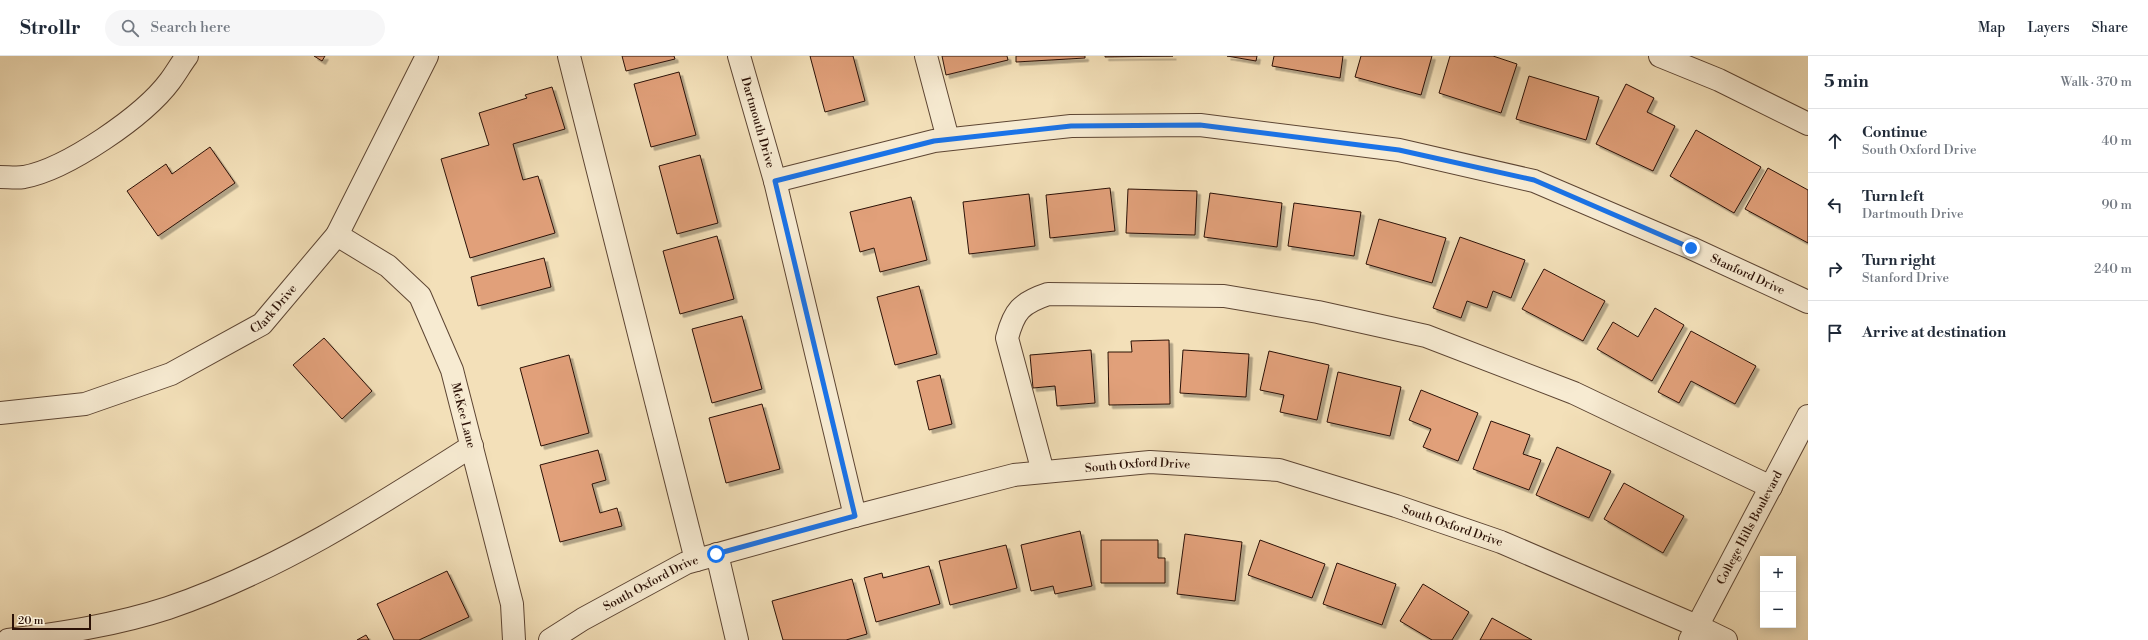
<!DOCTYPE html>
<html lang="en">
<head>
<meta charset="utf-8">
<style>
	body { margin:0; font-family:"Libre Bodoni",serif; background:#f6f6f7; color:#1f2937 }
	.controls { position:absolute; right:12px; bottom:12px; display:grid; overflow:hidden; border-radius:0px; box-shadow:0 2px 10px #0003 }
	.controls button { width:36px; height:36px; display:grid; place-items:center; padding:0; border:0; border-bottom:1px solid #e0e1e3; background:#fff; color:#1f2937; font:20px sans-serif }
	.scale { position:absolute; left:12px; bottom:10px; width:79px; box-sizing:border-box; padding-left:4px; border:2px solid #2b1106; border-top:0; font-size:11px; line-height:14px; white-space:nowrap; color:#2b1106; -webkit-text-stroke:3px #f7ebd2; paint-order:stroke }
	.stop { position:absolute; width:12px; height:12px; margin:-9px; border:3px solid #1a73e8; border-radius:50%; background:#fff }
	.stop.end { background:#1a73e8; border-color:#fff; box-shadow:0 1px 4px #0008 }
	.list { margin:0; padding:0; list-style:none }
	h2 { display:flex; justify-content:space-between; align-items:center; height:52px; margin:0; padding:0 16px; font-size:17px }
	h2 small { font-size:13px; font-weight:400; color:#747a83 }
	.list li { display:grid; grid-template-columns:26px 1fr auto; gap:12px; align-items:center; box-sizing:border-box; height:64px; padding:0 16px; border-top:1px solid #e0e1e3 }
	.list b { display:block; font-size:15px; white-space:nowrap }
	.list p { margin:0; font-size:13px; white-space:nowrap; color:#747a83 }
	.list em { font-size:13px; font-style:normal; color:#747a83 }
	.icon { flex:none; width:22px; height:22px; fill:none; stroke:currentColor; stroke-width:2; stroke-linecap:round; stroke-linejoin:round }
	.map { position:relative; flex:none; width:1808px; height:584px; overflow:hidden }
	header { display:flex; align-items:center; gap:24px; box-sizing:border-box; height:56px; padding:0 20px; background:#fff; border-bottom:1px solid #e0e1e3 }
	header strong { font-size:19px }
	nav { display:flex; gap:22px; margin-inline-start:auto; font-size:14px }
	.search { width:280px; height:36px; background:#f6f6f7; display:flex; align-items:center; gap:10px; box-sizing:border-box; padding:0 14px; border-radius:22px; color:#747a83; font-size:15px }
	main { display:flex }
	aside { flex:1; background:#fff }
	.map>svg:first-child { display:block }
</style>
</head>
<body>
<header>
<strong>Strollr</strong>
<div class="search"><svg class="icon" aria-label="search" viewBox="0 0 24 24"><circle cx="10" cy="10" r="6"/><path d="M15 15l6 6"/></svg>Search here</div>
<nav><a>Map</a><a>Layers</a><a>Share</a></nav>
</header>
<main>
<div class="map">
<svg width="1808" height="584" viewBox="0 0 1808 584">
	<defs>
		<filter id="shadow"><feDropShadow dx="3.5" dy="3.5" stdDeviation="0" flood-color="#0004"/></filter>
	</defs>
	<rect width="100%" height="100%" fill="#f3e0b9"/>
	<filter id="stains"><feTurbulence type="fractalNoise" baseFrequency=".005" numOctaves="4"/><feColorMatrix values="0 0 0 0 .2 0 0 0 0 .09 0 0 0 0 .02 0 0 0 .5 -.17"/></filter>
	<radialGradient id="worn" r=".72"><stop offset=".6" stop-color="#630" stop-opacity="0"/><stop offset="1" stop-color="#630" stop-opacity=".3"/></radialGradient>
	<path fill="#e1a07a" stroke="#2b1106" filter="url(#shadow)" d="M 314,0 L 325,0 L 322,5 Z
		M 622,0 L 674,0 L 675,3 L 626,15 Z
		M 810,0 L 853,0 L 865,45 L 825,56 Z
		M 942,0 L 1007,0 L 1008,4 L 946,19 Z
		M 1016,0 L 1085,0 L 1085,2 L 1016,6 Z
		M 1105,0 L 1173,0 L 1105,1 Z
		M 1227,0 L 1257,0 L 1256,5 Z
		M 1274,0 L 1343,0 L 1340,22 L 1272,10 Z
		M 1361,0 L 1432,0 L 1421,39 L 1355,21 Z
		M 1450,0 L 1493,0 L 1517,8 L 1501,57 L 1439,37 Z
		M 679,16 L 696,79 L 651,91 L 634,28 Z
		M 1529,20 L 1599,41 L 1586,84 L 1516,63 Z
		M 1626,28 L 1654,42 L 1647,56 L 1675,70 L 1653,115 L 1596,88 Z
		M 552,31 L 565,73 L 513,88 L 523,124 L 538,120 L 555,177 L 470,202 L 441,103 L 489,89 L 479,57 L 527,42 L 525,39 Z
		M 1696,74 L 1761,111 L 1734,157 L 1670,120 Z
		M 210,91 L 235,127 L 158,180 L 127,135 L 166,108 L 172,118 Z
		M 700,99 L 718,167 L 677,178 L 659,110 Z
		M 1768,112 L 1808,134 L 1808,187 L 1745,153 Z
		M 1110,132 L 1115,175 L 1050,182 L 1046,139 Z
		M 1128,133 L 1197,135 L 1195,179 L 1126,177 Z
		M 1210,137 L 1282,147 L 1277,191 L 1204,181 Z
		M 1029,138 L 1035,190 L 969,198 L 963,146 Z
		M 911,141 L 927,204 L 880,216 L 874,192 L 860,196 L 850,156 Z
		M 1294,147 L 1361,156 L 1354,200 L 1288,190 Z
		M 1379,163 L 1446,182 L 1432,227 L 1366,208 Z
		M 717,180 L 734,243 L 680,258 L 663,195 Z
		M 1460,181 L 1525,204 L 1511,242 L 1493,235 L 1487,252 L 1467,245 L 1461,262 L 1433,252 Z
		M 544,202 L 551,231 L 478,250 L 471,221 Z
		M 1544,213 L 1605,245 L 1583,285 L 1522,253 Z
		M 919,230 L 937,298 L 895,309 L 877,241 Z
		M 1655,252 L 1684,269 L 1652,325 L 1597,293 L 1613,266 L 1638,281 Z
		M 742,260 L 762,333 L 712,347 L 692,273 Z
		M 1691,275 L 1756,310 L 1735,348 L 1691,325 L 1679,347 L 1658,336 Z
		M 324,282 L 372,335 L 342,363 L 293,309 Z
		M 1169,284 L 1170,348 L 1109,349 L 1108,296 L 1132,296 L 1131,285 Z
		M 1091,294 L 1095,347 L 1057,350 L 1055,330 L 1033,332 L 1030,299 Z
		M 1183,294 L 1249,298 L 1246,341 L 1180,337 Z
		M 1269,295 L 1329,309 L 1317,364 L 1280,356 L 1284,339 L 1260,334 Z
		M 569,299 L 589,377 L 541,390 L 520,312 Z
		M 1338,316 L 1401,331 L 1390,380 L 1327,366 Z
		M 940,319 L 952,368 L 929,374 L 917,325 Z
		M 1421,334 L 1478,357 L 1458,405 L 1423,391 L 1431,373 L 1409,364 Z
		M 762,348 L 780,413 L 726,427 L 709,362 Z
		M 1491,365 L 1530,379 L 1523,398 L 1541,404 L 1529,434 L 1473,413 Z
		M 1557,391 L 1611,415 L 1589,462 L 1536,439 Z
		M 598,394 L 606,424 L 592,428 L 600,457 L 617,452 L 622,470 L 560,486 L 540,409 Z
		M 1624,427 L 1684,460 L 1663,497 L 1604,463 Z
		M 1080,475 L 1092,530 L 1055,538 L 1053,530 L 1031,535 L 1021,489 Z
		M 1185,478 L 1242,486 L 1235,545 L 1177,538 Z
		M 1101,484 L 1158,484 L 1158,502 L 1165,502 L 1165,527 L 1101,527 Z
		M 1260,484 L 1325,508 L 1312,542 L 1248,519 Z
		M 1006,489 L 1017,532 L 950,549 L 939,505 Z
		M 1337,507 L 1396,528 L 1382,569 L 1323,548 Z
		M 929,510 L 940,548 L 876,566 L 864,522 L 882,517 L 883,522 Z
		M 447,515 L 469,561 L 419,584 L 394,584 L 377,548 Z
		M 852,523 L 867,578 L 846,584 L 783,584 L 772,545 Z
		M 1423,528 L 1469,556 L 1452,584 L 1432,584 L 1400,565 Z
		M 1492,562 L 1532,584 L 1480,584 Z
		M 366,579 L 369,584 L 357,584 Z"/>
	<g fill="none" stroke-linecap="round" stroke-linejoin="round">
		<g stroke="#5d4533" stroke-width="24">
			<g id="minor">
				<path d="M 569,0 L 696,504"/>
				<path id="s1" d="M 739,0 L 775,125 L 855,460"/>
				<path d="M 926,0 L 948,83"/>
				<path d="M 1660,0 L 1719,24 L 1808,68"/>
				<path d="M 0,121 C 8,121 17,122 24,121 C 67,113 144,60 170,25 C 176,17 181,8 187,0"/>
				<path id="s2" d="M 775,125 L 934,85 L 1071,70 L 1200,69 L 1399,94 L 1534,125 L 1691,192 L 1808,246"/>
				<path id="s3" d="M 337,179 L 388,210 L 420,240 L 452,314 L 512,548 L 514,584"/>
				<path id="s4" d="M 0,357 L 85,348 L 171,318 L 262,268 L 337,179 L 427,0"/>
				<path d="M 1043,416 L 1007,282 C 1014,255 1021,247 1048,238 L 1224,240 L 1318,256 L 1426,280 L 1574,337 L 1771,431"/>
				<path d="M 717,498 L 737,584"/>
				<path d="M 8,584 C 62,577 116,569 168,552 C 277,515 375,452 472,390"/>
				<path id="s5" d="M 550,584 L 583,563 L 686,507 L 855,460 L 1014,419 L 1150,406 L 1279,414 L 1396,450 L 1501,486 L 1697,570 L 1726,584"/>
				<path id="s6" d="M 1690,584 L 1808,360"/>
			</g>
		</g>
		<use href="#minor" stroke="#f7ebd2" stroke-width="22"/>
	</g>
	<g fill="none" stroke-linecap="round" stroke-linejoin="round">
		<path stroke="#1a73e8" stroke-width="5" d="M 716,498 L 855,460 L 775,125 L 934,85 L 1071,70 L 1200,69 L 1399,94 L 1534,124 L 1691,192"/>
	</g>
	<g text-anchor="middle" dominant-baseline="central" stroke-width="3.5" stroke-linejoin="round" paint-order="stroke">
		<g font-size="12" fill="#2b1106" stroke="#f7ebd2">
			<text stroke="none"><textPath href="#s1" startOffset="69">Dartmouth Drive</textPath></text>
			<text stroke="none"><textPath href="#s2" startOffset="1003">Stanford Drive</textPath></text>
			<text stroke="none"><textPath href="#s4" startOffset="299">Clark Drive</textPath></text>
			<text stroke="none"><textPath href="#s3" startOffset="231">McKee Lane</textPath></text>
			<text stroke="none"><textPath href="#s5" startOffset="620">South Oxford Drive</textPath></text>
			<text stroke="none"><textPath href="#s5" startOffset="944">South Oxford Drive</textPath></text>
			<text stroke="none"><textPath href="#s6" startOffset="127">College Hills Boulevard</textPath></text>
			<text stroke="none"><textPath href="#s5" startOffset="116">South Oxford Drive</textPath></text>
		</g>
	</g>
	<rect width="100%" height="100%" filter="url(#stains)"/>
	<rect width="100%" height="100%" fill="url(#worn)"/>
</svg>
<div class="controls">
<button>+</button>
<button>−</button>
</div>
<div class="scale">20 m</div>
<div class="stop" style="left:716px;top:498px"></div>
<div class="stop end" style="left:1691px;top:192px"></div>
</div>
<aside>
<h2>5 min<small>Walk · 370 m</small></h2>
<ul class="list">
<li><svg class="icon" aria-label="ahead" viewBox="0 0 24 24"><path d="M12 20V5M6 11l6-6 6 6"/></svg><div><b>Continue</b><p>South Oxford Drive</p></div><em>40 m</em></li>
<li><svg class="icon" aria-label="left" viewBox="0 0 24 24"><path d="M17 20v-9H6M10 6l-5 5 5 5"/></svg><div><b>Turn left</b><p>Dartmouth Drive</p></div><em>90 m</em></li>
<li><svg class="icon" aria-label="right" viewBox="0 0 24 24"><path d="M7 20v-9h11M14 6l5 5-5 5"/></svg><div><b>Turn right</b><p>Stanford Drive</p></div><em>240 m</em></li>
<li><svg class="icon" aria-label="arrive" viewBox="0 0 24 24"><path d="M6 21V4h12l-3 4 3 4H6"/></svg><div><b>Arrive at destination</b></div></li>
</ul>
</aside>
</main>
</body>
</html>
